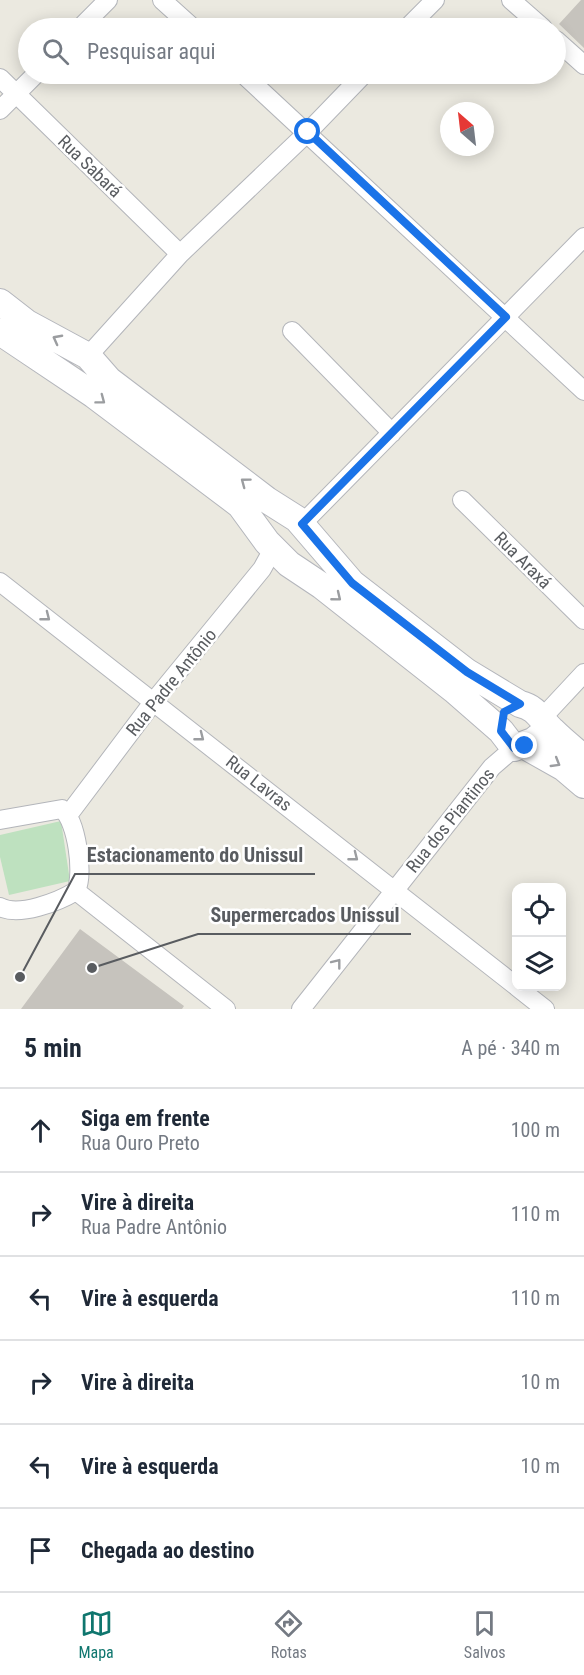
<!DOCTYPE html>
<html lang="pt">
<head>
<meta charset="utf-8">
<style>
	body { margin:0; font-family:"Roboto Condensed",sans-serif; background:#f6f6f7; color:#1f2937 }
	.controls { position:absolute; right:18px; bottom:18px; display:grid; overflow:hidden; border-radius:12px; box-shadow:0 3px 15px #0003 }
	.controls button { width:54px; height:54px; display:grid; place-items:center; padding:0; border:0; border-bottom:2px solid #e0e1e3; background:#fff; color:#1f2937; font:30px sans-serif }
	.compass { position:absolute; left:440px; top:102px; width:54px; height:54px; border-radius:50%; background:#fff; box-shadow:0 3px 15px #0003; rotate:332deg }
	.stop { position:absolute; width:18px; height:18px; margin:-14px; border:4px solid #1a73e8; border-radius:50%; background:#fff }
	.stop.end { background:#1a73e8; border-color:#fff; box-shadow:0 2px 6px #0008 }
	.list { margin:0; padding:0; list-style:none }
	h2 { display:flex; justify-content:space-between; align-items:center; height:78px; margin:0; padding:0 24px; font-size:26px }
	h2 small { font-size:20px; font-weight:400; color:#747a83 }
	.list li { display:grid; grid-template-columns:39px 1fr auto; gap:18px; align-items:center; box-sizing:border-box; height:84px; padding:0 24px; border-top:2px solid #e0e1e3 }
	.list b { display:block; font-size:22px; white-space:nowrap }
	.list p { margin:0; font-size:20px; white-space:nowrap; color:#747a83 }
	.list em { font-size:20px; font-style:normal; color:#747a83 }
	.icon { flex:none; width:33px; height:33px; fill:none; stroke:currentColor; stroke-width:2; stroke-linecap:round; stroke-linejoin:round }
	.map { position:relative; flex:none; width:584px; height:1009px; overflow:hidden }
	.search { position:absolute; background:#fff; box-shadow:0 3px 15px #0003; left:18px; right:18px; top:18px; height:66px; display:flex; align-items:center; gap:15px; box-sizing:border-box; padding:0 21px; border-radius:33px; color:#747a83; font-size:22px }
	.sheet { height:582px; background:#fff }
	nav { display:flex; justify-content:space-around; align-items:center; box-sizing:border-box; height:84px; border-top:2px solid #e0e1e3; background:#fff; font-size:16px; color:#747a83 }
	nav a { display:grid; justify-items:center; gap:3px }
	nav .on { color:#0f766e }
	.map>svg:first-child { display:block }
</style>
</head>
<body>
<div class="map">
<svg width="584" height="1009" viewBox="0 0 584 1009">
	<rect width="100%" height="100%" fill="#ebe9e0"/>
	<path fill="#bee1bf" d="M 61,821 L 70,881 L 9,895 L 0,857 L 0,835 Z"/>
	<path fill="#c6c3bd" d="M 581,0 L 584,0 L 584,48 L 559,24 Z
		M 80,929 L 184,1006 L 182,1009 L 21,1009 Z"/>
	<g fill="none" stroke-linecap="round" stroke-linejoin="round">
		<g stroke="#b3b5ba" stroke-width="20">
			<path id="street" d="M 162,0 L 193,28
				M 511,0 L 543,28
				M 80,28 L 108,0
				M 407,28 L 435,0
				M 556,40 L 584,65
				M 243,74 L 584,391
				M 0,78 L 180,254
				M 0,110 L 36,74
				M 292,331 L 392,433
				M 88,356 L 180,254 L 308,132 L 364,74
				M 462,500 L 584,620
				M 302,524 L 584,237
				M 0,582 L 516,986
				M 543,717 L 584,673
				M 69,814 L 154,701 L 262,569 L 273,549
				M 0,820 L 62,809 C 77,821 84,874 76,891 C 58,902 19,917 0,907
				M 76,891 L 226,1009
				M 517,987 L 545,1009
				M 301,1009 L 492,767 L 514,748"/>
		</g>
		<g stroke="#b4b6bc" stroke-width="28">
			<path id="secondary" d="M 0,302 L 27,323 L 88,356 L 109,380 L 267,500 L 297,519 L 352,583 L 467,672 L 520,704 C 537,708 540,719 552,730 C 562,740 573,749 584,758
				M 0,332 L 94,395 L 240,505 L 267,542 L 289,564 L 322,586 L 454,690 L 501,731 L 514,748 L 533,741 L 549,728
				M 525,746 L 564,768 L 584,785"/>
		</g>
		<use href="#street" stroke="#fff" stroke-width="18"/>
		<use href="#secondary" stroke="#fff" stroke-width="26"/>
	</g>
	<defs><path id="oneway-chevron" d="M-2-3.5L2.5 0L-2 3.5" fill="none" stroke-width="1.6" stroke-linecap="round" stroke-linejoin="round" transform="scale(1.5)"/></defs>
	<g stroke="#9b9da0">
		<use href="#oneway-chevron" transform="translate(57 339) rotate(-152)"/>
		<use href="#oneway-chevron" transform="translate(101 400) rotate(37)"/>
		<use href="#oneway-chevron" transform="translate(245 482) rotate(-143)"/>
		<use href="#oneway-chevron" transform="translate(337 597) rotate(39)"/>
		<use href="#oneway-chevron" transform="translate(46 617) rotate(38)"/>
		<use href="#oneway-chevron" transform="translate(200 737) rotate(38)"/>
		<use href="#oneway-chevron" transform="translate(556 763) rotate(31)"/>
		<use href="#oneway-chevron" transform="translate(354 857) rotate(38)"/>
		<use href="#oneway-chevron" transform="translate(337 963) rotate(-52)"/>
	</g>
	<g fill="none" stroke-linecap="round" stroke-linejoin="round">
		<path stroke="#1a73e8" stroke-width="8" d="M 308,132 L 506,317 L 302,524 L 352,583 L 467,672 L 520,704 L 504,712 L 501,731 L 514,748 L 525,746"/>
	</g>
	<g text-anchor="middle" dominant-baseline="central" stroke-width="5" stroke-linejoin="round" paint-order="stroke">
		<g font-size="18" fill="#595c60" stroke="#fff">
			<text transform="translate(90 166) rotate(44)">Rua Sabará</text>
			<text transform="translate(523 560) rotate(45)">Rua Araxá</text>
			<text transform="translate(171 682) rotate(-51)">Rua Padre Antônio</text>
			<text transform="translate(259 783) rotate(38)">Rua Lavras</text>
			<text transform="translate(450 820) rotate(-51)">Rua dos Piantinos</text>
		</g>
	</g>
	<path fill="none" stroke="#595c60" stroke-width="2" d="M20 977L75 874H315M92 968L198 934H411"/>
	<g fill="#595c60" stroke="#fff" stroke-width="2">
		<circle cx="20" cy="977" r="6"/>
		<circle cx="92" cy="968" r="6"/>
	</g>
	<g font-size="20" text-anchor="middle" font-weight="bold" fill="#595c60" stroke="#fff" stroke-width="5" stroke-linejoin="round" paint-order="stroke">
		<text x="195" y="862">Estacionamento do Unissul</text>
		<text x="305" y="922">Supermercados Unissul</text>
	</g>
</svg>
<div class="controls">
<button><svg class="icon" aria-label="locate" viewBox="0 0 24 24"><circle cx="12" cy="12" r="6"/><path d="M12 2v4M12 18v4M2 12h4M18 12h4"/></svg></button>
<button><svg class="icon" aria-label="layers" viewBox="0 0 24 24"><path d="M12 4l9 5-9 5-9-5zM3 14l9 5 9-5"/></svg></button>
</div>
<svg class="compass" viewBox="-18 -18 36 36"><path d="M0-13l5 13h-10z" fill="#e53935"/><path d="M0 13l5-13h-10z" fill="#747a83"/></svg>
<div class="stop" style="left:308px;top:132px"></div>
<div class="stop end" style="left:525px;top:746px"></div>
<div class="search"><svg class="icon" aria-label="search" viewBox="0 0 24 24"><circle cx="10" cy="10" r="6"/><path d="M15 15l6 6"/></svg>Pesquisar aqui</div>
</div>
<section class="sheet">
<h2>5 min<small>A pé · 340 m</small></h2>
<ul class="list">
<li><svg class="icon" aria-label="ahead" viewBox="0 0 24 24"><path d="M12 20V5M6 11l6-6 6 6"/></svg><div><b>Siga em frente</b><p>Rua Ouro Preto</p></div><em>100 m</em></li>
<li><svg class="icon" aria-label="right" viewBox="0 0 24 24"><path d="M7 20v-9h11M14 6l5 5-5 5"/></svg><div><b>Vire à direita</b><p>Rua Padre Antônio</p></div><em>110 m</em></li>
<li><svg class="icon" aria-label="left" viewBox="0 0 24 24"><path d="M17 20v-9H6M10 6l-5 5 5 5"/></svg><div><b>Vire à esquerda</b></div><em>110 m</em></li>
<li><svg class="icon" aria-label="right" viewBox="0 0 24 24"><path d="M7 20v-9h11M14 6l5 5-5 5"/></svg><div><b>Vire à direita</b></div><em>10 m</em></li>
<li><svg class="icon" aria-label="left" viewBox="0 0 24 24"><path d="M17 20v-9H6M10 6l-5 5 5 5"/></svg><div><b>Vire à esquerda</b></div><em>10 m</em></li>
<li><svg class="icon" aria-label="arrive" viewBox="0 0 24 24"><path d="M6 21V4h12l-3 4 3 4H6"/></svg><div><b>Chegada ao destino</b></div></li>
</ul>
</section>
<nav>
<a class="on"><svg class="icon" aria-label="map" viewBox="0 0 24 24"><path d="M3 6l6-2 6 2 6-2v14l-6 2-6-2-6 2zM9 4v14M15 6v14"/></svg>Mapa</a>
<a><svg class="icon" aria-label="directions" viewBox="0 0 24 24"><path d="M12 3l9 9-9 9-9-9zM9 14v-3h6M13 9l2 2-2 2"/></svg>Rotas</a>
<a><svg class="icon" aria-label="saved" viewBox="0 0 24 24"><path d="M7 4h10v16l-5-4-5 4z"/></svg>Salvos</a>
</nav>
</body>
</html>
